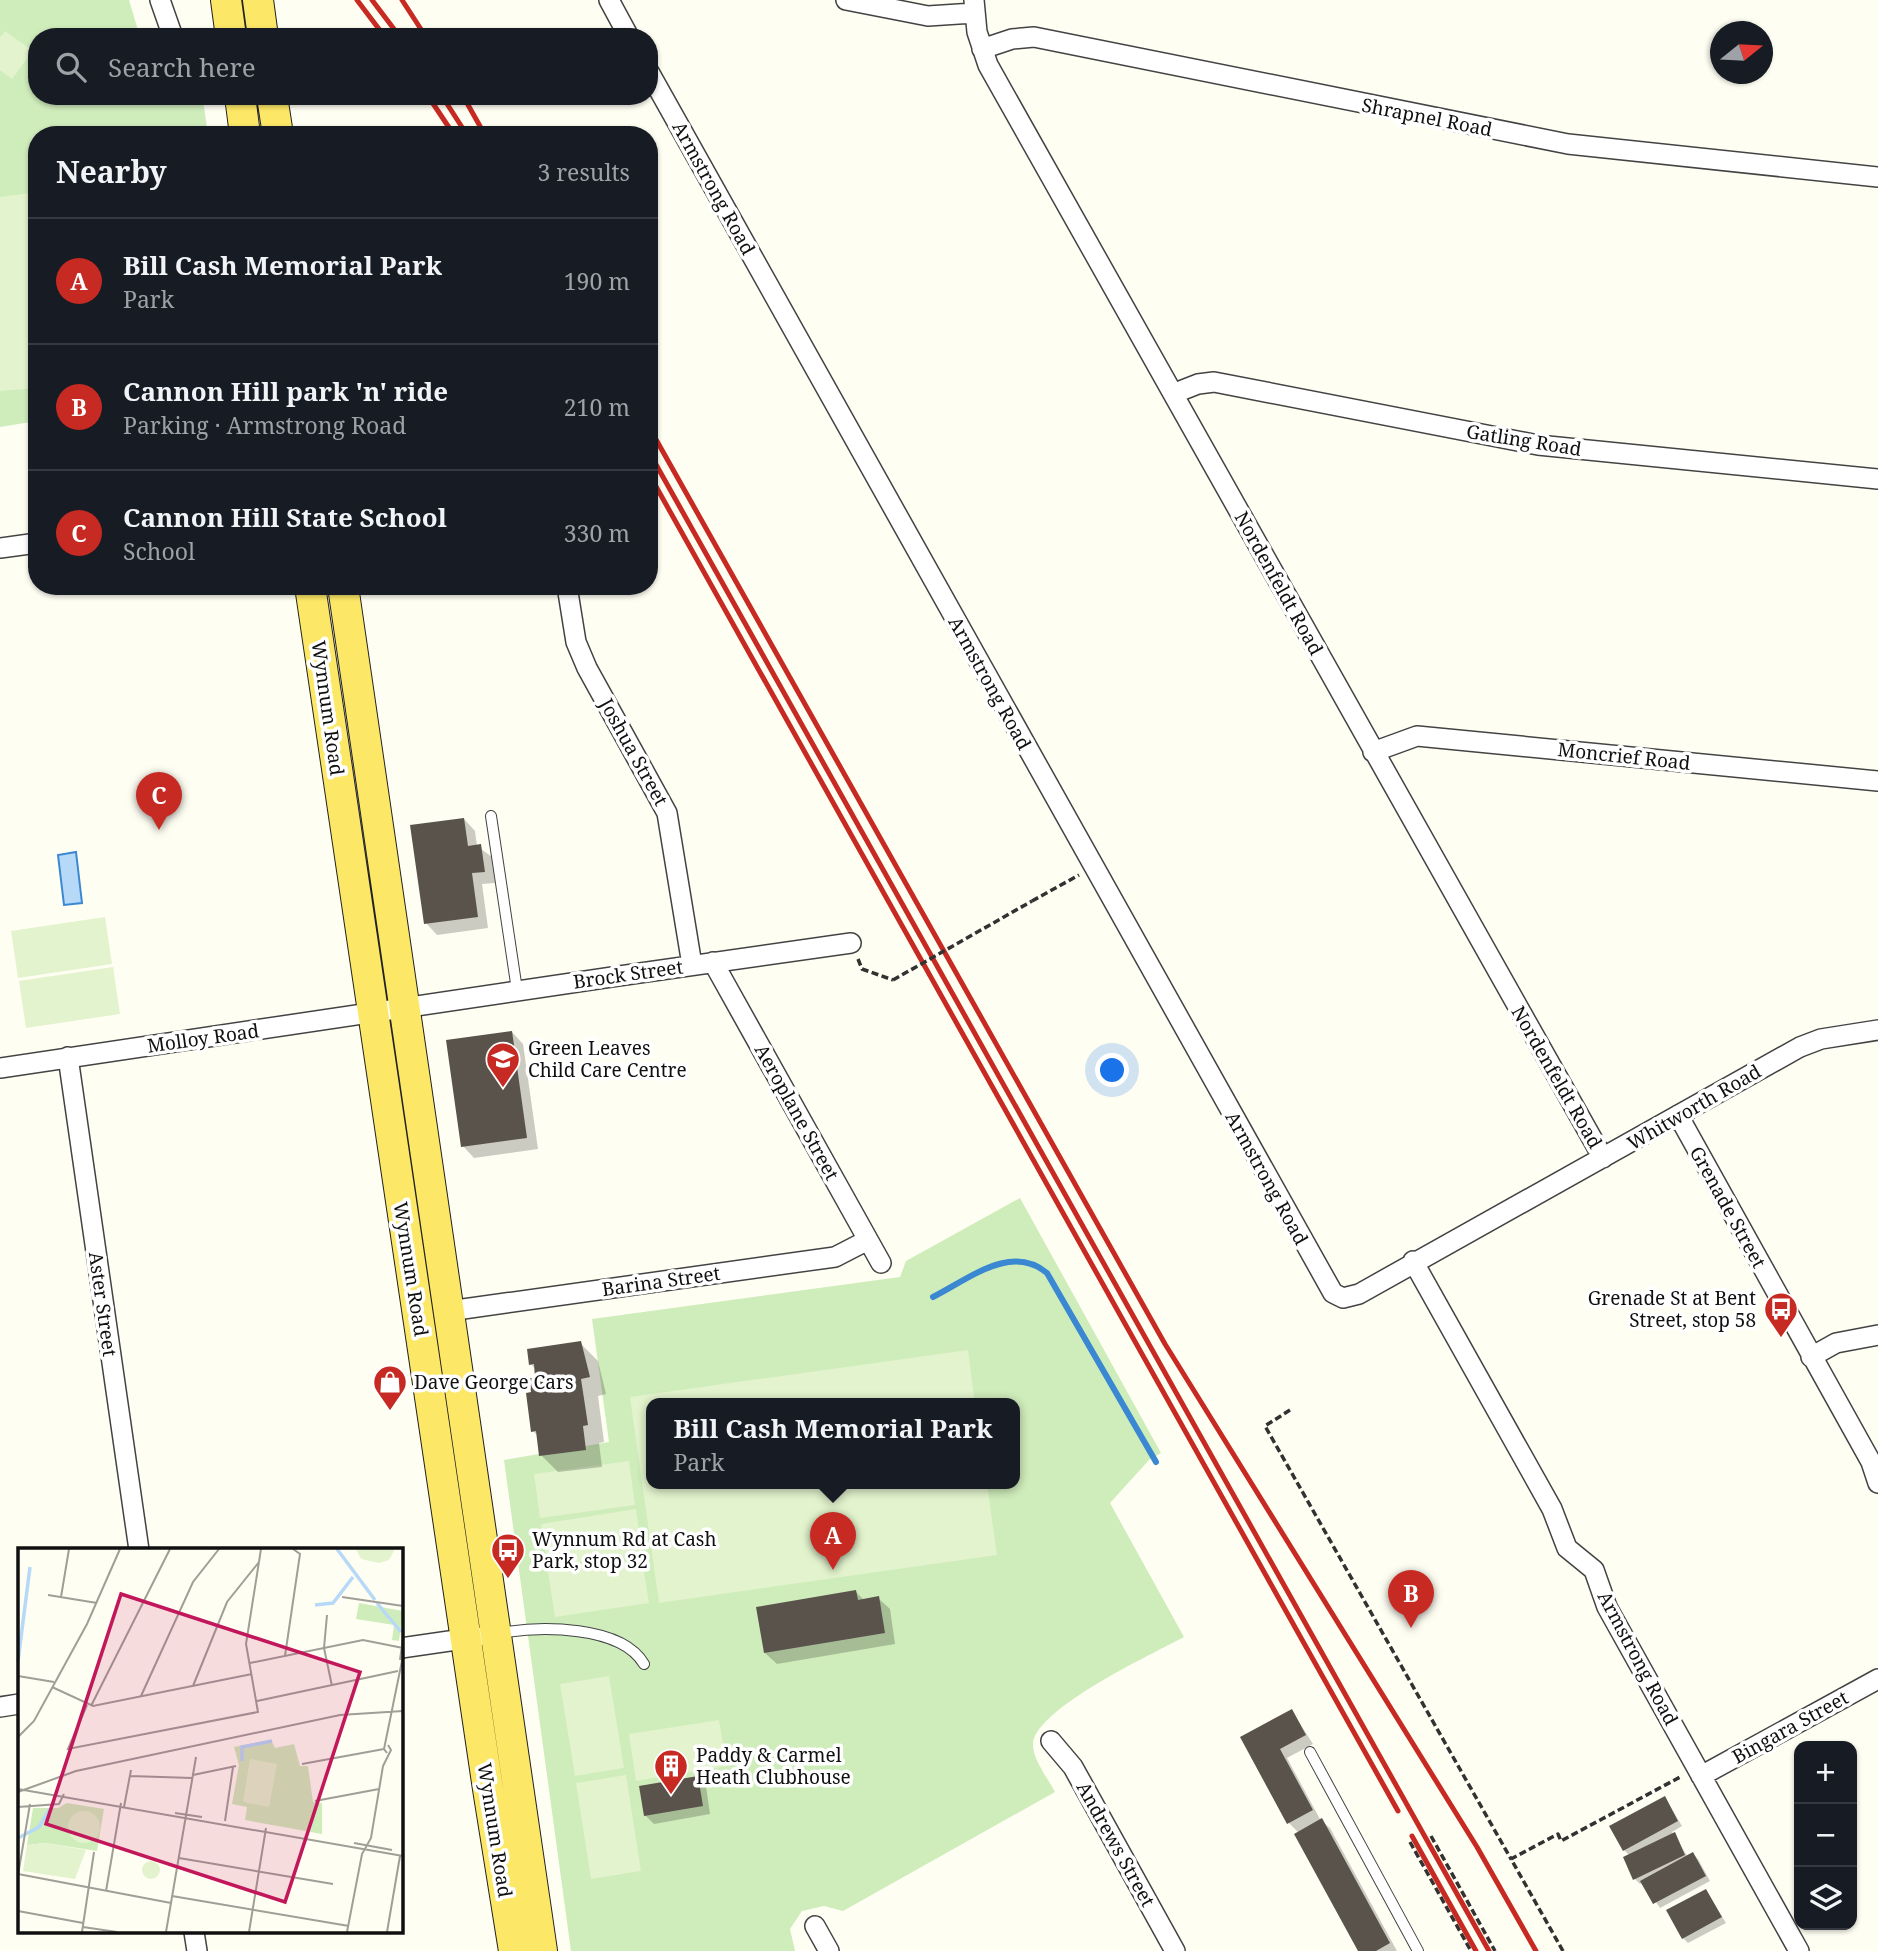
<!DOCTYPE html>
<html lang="en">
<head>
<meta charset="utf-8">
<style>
	body { margin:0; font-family:"Noto Serif",serif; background:#20242c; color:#f1f3f6 }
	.controls { position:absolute; right:21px; bottom:21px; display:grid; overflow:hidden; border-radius:14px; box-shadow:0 2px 5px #0004 }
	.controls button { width:63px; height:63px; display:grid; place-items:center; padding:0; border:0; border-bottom:2px solid #363941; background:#171b24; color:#f1f3f6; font:35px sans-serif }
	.compass { position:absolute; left:1710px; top:21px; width:63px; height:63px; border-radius:50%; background:#171b24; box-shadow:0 2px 5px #0004; rotate:72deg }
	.you { position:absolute; left:1113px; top:1071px; width:24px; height:24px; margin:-18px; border:5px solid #fff; border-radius:50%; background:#1a73e8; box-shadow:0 0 0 10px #1a73e833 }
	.badge { display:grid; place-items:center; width:46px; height:46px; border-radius:50%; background:#c62a22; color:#fff; font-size:23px; font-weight:700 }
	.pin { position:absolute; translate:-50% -58px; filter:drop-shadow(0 2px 4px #0008) }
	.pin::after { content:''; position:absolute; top:37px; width:24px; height:21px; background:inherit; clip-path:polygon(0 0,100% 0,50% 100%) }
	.popup { position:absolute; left:646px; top:1398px; width:374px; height:91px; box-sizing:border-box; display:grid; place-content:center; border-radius:14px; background:#171b24; filter:drop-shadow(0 2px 5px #0005); font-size:23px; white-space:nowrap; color:#9ea1a6 }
	.popup b { font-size:26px; color:#f1f3f6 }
	.popup::after { content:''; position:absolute; left:50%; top:100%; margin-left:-14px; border:14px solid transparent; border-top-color:#171b24 }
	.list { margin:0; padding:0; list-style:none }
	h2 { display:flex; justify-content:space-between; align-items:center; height:91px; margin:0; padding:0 28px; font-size:30px }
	h2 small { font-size:23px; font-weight:400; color:#9ea1a6 }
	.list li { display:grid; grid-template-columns:46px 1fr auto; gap:21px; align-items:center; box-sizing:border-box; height:126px; padding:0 28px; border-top:2px solid #363941 }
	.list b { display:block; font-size:26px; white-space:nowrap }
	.list p { margin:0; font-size:23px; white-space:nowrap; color:#9ea1a6 }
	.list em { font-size:23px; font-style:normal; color:#9ea1a6 }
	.icon { flex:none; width:38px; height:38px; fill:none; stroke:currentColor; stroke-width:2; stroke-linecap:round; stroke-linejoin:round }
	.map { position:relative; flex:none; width:1878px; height:1951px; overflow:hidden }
	.search { position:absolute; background:#171b24; box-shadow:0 2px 5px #0004; left:28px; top:28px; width:630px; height:77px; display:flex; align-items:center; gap:18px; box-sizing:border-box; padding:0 24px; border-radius:28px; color:#9ea1a6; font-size:26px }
	.panel { position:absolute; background:#171b24; box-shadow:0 2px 5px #0004; left:28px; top:126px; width:630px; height:469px; border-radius:28px }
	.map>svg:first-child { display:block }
</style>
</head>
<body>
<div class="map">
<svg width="1878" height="1951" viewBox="0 0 1878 1951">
	<rect width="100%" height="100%" fill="#fffef3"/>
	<path fill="#cfecbb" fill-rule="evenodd" d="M 0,0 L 129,0 L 140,37 L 37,37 L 37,96 L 197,96 L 203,100 L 208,135 L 37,135 L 37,421 L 0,427 Z
		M 1020,1198 L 1161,1453 L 1149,1460 L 1110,1503 L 1184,1637 C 1152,1654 1037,1708 1033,1743 C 1032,1759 1048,1778 1055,1792 L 843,1911 L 824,1906 L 802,1911 L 790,1929 L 795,1951 L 571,1951 L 504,1460 L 609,1442 L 592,1319 L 900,1277 L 906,1261 ZM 651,1404 L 1015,1404 L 1015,1484 L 651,1484 Z"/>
	<path fill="#e2f3cd" d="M 5,31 L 33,51 L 12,79 L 0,70 L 0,37 Z
		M 37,192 L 37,388 L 0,391 L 0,197 Z
		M 105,917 L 112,964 L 18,978 L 11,931 Z
		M 113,967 L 120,1014 L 26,1028 L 19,981 Z
		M 968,1350 L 975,1404 L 651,1404 L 651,1484 L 987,1484 L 997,1555 L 659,1603 L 630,1397 Z
		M 629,1461 L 635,1505 L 540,1518 L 534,1474 Z
		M 636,1509 L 642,1553 L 548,1566 L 541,1524 Z
		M 642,1559 L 649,1603 L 555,1617 L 548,1572 Z
		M 609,1676 L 624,1768 L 575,1776 L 560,1684 Z
		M 719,1720 L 727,1766 L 636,1781 L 629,1734 Z
		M 626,1775 L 641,1871 L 591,1879 L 576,1783 Z"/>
	<path fill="#b6d9f8" stroke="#3a87d2" stroke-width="2" d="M 76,852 L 82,903 L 64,905 L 58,855 Z"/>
	<path fill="#0003" d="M 464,819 L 475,831 L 477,846 L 492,857 L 495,883 L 482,884 L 488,928 L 437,935 L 426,923 Z
		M 512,1032 L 523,1044 L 538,1149 L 474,1158 L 463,1146 Z
		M 580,1343 L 598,1361 L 606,1394 L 598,1396 L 604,1442 L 599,1443 L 602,1467 L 558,1472 L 541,1455 L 538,1436 L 533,1431 L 533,1394 L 537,1379 L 536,1370 L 531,1364 Z
		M 856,1592 L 864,1600 L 878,1598 L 890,1609 L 895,1644 L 777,1664 L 765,1653 Z
		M 1292,1711 L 1313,1744 L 1287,1758 L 1321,1821 L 1330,1828 L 1397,1951 L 1360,1951 L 1299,1833 L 1289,1823 L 1243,1738 Z
		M 697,1778 L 706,1786 L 710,1814 L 654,1824 L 645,1815 Z
		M 1665,1798 L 1682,1826 L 1672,1832 L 1688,1857 L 1693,1854 L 1698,1859 L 1710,1881 L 1660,1908 L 1643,1883 L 1640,1884 L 1635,1879 L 1630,1856 L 1624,1850 Z
		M 1706,1891 L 1726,1923 L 1688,1943 L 1683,1938 Z"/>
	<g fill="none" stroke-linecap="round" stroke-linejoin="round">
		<path stroke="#3a87d2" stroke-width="6" d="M 933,1297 C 969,1279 1011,1243 1047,1273 L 1156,1462"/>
	</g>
	<path fill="#59534c" d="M 464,818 L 468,846 L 481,844 L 485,872 L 472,873 L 478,917 L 424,924 L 410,825 Z
		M 512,1031 L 527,1138 L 461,1147 L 446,1040 Z
		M 581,1341 L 590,1377 L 581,1379 L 588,1425 L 583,1426 L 586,1450 L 539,1456 L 536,1431 L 531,1432 L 526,1393 L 531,1392 L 529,1378 L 535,1378 L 534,1364 L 529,1365 L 527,1349 Z
		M 856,1590 L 858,1600 L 879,1596 L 885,1633 L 764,1653 L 756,1607 Z
		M 1292,1709 L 1306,1735 L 1280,1749 L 1313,1810 L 1287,1824 L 1240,1737 Z
		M 698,1776 L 703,1806 L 644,1816 L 639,1786 Z
		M 1665,1796 L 1678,1821 L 1623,1851 L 1609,1826 Z
		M 1322,1818 L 1390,1943 L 1376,1951 L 1358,1951 L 1294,1834 Z
		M 1675,1832 L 1685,1855 L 1633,1880 L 1623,1857 Z
		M 1693,1852 L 1706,1876 L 1653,1904 L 1640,1881 Z
		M 1706,1889 L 1722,1917 L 1682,1939 L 1666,1910 Z"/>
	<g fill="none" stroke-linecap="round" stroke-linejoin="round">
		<g stroke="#434343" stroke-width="12">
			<path id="lane" d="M 491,816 L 517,990
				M 500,1633 C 540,1626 621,1625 644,1664
				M 1310,1752 L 1418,1951"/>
		</g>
		<g stroke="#434343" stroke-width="22">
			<path id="street" d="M 160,0 L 173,37
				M 609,0 L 629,37
				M 846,0 L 928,16 L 974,13
				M 974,0 L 977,32 L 988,65 L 1603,1158
				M 982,49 L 1012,39 L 1034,37 L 1568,144 L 1878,177
				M 649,72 L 1333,1293 L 1343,1298 L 1359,1294 L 1800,1047 L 1821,1039 L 1878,1030
				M 1175,393 L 1198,384 L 1214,382 L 1538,445 L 1878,479
				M 0,548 L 37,543
				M 567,586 L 576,642 L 587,668 L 667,813 L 692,965
				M 1373,752 L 1417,736 L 1878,781
				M 713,962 L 881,1263
				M 68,1057 L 139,1550
				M 0,1068 C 284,1026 567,982 851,943
				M 1678,1115 L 1871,1462 L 1878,1483
				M 1413,1261 L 1552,1509 L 1567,1548 L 1594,1570 L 1607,1607 L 1799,1951
				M 449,1311 L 835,1257 L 868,1240
				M 1811,1357 L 1836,1343 L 1878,1335
				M 401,1648 L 477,1637
				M 0,1707 L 19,1704
				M 1051,1741 L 1073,1767 L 1175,1951
				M 1701,1776 L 1878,1679
				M 815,1926 L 829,1951
				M 194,1932 L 197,1951"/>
		</g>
		<g stroke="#212121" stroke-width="32">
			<path id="primary" d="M 226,0 L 231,37
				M 258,0 L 263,37
				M 240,96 L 245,135
				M 272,96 L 278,135
				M 310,586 L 488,1789 L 514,1951
				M 343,586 L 542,1951"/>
		</g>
		<path stroke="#323232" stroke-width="3.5" stroke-dasharray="7 3.5" stroke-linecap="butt" d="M 1032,901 L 1079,875
			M 858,959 L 862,969 L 893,980
			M 1290,1410 L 1265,1426 L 1511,1859
			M 1431,1836 L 1495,1951
			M 1410,1842 L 1471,1951
			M 1563,1951 L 1511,1859 L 1558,1834 L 1561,1841 L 1682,1776"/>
		<use href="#lane" stroke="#fff" stroke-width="10"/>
		<use href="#street" stroke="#fff" stroke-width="19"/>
		<use href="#primary" stroke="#fce766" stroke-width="30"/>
		<path stroke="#c62a22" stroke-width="5" d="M 357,0 L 385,37
			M 372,0 L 400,37
			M 402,0 L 426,37
			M 428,96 L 454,135
			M 442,96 L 467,135
			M 463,96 L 485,135
			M 649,427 L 1165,1344 L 1477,1847 L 1536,1951
			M 649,452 L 1489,1951
			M 649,474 L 1398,1811
			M 1412,1836 L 1476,1951"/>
		<path stroke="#323232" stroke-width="3.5" stroke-dasharray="7 3.5" stroke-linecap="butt" d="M 893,980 L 1032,901"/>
	</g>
	<defs>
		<g id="school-pin" transform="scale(1.75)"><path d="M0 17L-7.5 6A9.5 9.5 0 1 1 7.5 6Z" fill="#c62a22" stroke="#fff"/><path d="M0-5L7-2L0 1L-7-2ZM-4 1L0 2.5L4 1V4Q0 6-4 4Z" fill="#fff"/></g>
		<g id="bus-pin" transform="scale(1.75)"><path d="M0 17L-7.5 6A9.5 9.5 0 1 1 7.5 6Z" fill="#c62a22" stroke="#fff"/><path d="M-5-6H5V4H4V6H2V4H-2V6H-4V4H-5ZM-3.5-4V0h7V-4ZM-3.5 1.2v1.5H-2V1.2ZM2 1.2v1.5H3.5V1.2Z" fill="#fff"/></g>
		<g id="shop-pin" transform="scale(1.75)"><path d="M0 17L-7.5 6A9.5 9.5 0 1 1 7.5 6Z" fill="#c62a22" stroke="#fff"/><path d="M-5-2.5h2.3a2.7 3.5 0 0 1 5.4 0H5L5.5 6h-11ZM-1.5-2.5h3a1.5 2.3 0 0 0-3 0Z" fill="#fff"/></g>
		<g id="building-pin" transform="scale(1.75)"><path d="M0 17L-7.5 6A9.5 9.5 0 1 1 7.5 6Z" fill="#c62a22" stroke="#fff"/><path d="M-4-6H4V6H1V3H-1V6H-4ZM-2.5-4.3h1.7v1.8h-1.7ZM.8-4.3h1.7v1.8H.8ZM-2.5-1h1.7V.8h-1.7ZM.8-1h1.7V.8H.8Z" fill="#fff"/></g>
	</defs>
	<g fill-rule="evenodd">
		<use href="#school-pin" x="503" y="1059"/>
		<use href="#bus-pin" x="1781" y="1309"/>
		<use href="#shop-pin" x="390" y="1382"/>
		<use href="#bus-pin" x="508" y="1550"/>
		<use href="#building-pin" x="671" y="1766"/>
	</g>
	<g text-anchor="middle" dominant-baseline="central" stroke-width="7" stroke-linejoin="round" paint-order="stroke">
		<g font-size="19" fill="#101010" stroke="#fff">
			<text transform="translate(1427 117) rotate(11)">Shrapnel Road</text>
			<text transform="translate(714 188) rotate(61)">Armstrong Road</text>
			<text transform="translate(1524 440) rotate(9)">Gatling Road</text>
			<text transform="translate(1279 583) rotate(61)">Nordenfeldt Road</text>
			<text transform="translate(990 683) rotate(61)">Armstrong Road</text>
			<text transform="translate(328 708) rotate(82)">Wynnum Road</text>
			<text transform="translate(634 752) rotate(61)">Joshua Street</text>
			<text transform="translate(1624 756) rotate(6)">Moncrief Road</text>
			<text transform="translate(628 974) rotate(-8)">Brock Street</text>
			<text transform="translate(203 1038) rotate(-8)">Molloy Road</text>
			<text transform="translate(1557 1077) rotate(60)">Nordenfeldt Road</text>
			<text transform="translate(1694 1107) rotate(-30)">Whitworth Road</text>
			<text transform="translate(797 1112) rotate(61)">Aeroplane Street</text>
			<text transform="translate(1267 1178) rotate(61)">Armstrong Road</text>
			<text transform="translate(1728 1207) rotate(61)">Grenade Street</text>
			<text transform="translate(411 1269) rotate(81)">Wynnum Road</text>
			<text transform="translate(661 1281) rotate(-8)">Barina Street</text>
			<text transform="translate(103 1304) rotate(82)">Aster Street</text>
			<text transform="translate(1638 1658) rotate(62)">Armstrong Road</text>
			<text transform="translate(1790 1727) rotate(-29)">Bingara Street</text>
			<text transform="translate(495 1830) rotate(81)">Wynnum Road</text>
			<text transform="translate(1116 1844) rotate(61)">Andrews Street</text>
		</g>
		<g font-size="19" fill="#101010" stroke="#fff" text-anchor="start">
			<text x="528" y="1048">Green Leaves<tspan x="528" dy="22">Child Care Centre</tspan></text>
			<text x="1756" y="1298" text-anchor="end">Grenade St at Bent<tspan x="1756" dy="22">Street, stop 58</tspan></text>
			<text x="414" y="1382">Dave George Cars</text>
			<text x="532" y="1539">Wynnum Rd at Cash<tspan x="532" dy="22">Park, stop 32</tspan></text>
			<text x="696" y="1755">Paddy &amp; Carmel<tspan x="696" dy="22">Heath Clubhouse</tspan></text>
		</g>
	</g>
	<g transform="translate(18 1548)">
		<rect width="385" height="385" fill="#fffef3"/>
		<path d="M 341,55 L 385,63 L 381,93 L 374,92 L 376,77 L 338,71 ZM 253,192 L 257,200 L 276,196 L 282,218 L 290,218 L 295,254 L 304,255 L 304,286 L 227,272 L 229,259 L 214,256 L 221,217 L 216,199 ZM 49,255 L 86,261 L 79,303 L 27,295 L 9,297 L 15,260 L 40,260 Z" fill="#cfecbb"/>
		<path d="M 338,1 L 377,1 L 371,12 L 361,15 L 343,11 ZM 232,211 L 259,216 L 251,259 L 225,254 ZM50 279a16 16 0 1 1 32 0a16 16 0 1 1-32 0ZM 27,295 L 68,302 L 57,331 L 5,323 L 9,297 ZM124 322a9 9 0 1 1 18 0a9 9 0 1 1-18 0Z" fill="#e2f3cd"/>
		<path fill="none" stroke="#b6d9f8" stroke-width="3.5" d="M 319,1 L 357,52M 359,55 L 383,84M 297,57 L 315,55 L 335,29M 0,113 L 12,19M 224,213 L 224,199 L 254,193M 0,290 L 21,279 L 32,261"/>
		<path fill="none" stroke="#9f9f98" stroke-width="2" d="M 30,47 L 79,55M 43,49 L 51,1M 324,49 L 385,58M 309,67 L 306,100 L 314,138M 267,108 L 282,6 L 275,1M 382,112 L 385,90M 232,115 L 345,92 L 385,100M 0,128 L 36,134M 175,138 L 209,54 L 241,14M 34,139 L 75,158 L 234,126M 123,148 L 175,34 L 201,1M 239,153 L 380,123M 69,157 L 50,201 L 240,164 L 228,96 L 243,1M 73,158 L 152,1M 0,189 L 16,173 L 69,76 L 102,1M 369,205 L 366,201 L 385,108M 284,216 L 366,201M 175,227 L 218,218M 112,228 L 174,230M 0,241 L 385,308M 0,244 L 58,223 L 322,167 L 385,163M 297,253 L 361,241M 0,259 L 41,256 L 46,246M 106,259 L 113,222M 157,265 L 184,269M 207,273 L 215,219M 336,295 L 374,302M 161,310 L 315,336M 0,326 L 153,355M 0,327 L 12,256M 88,343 L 103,255M 154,348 L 331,378M 0,363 L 65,375M 65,379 L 99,384M 64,384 L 76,304M 148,384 L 178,209M 231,384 L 248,280M 329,384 L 344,306 L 353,290 L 365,218 L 373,202 L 370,197M 369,384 L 382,308"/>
		<path fill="#c2185b" fill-opacity="0.15" stroke="#c2185b" stroke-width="3.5" d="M 103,46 L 342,124 L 267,354 L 28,276 Z"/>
		<rect width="385" height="385" fill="none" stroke="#101010" stroke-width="3.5"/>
	</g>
</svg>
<div class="controls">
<button>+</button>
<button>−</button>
<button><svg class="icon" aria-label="layers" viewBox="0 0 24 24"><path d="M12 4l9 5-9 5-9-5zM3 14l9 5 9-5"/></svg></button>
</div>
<svg class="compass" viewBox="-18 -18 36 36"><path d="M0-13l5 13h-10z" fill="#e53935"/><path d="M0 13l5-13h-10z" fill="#9ea1a6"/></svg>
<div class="you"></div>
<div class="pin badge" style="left:833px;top:1570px">A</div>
<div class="popup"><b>Bill Cash Memorial Park</b>Park</div>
<div class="pin badge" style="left:1411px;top:1628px">B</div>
<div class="pin badge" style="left:159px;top:830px">C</div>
<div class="search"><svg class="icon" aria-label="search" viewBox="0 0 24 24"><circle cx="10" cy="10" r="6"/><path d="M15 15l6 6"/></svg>Search here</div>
<section class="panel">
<h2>Nearby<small>3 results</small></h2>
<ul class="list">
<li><span class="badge">A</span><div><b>Bill Cash Memorial Park</b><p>Park</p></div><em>190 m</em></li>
<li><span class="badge">B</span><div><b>Cannon Hill park 'n' ride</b><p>Parking · Armstrong Road</p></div><em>210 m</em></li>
<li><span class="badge">C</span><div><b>Cannon Hill State School</b><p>School</p></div><em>330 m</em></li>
</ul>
</section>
</div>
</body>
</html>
